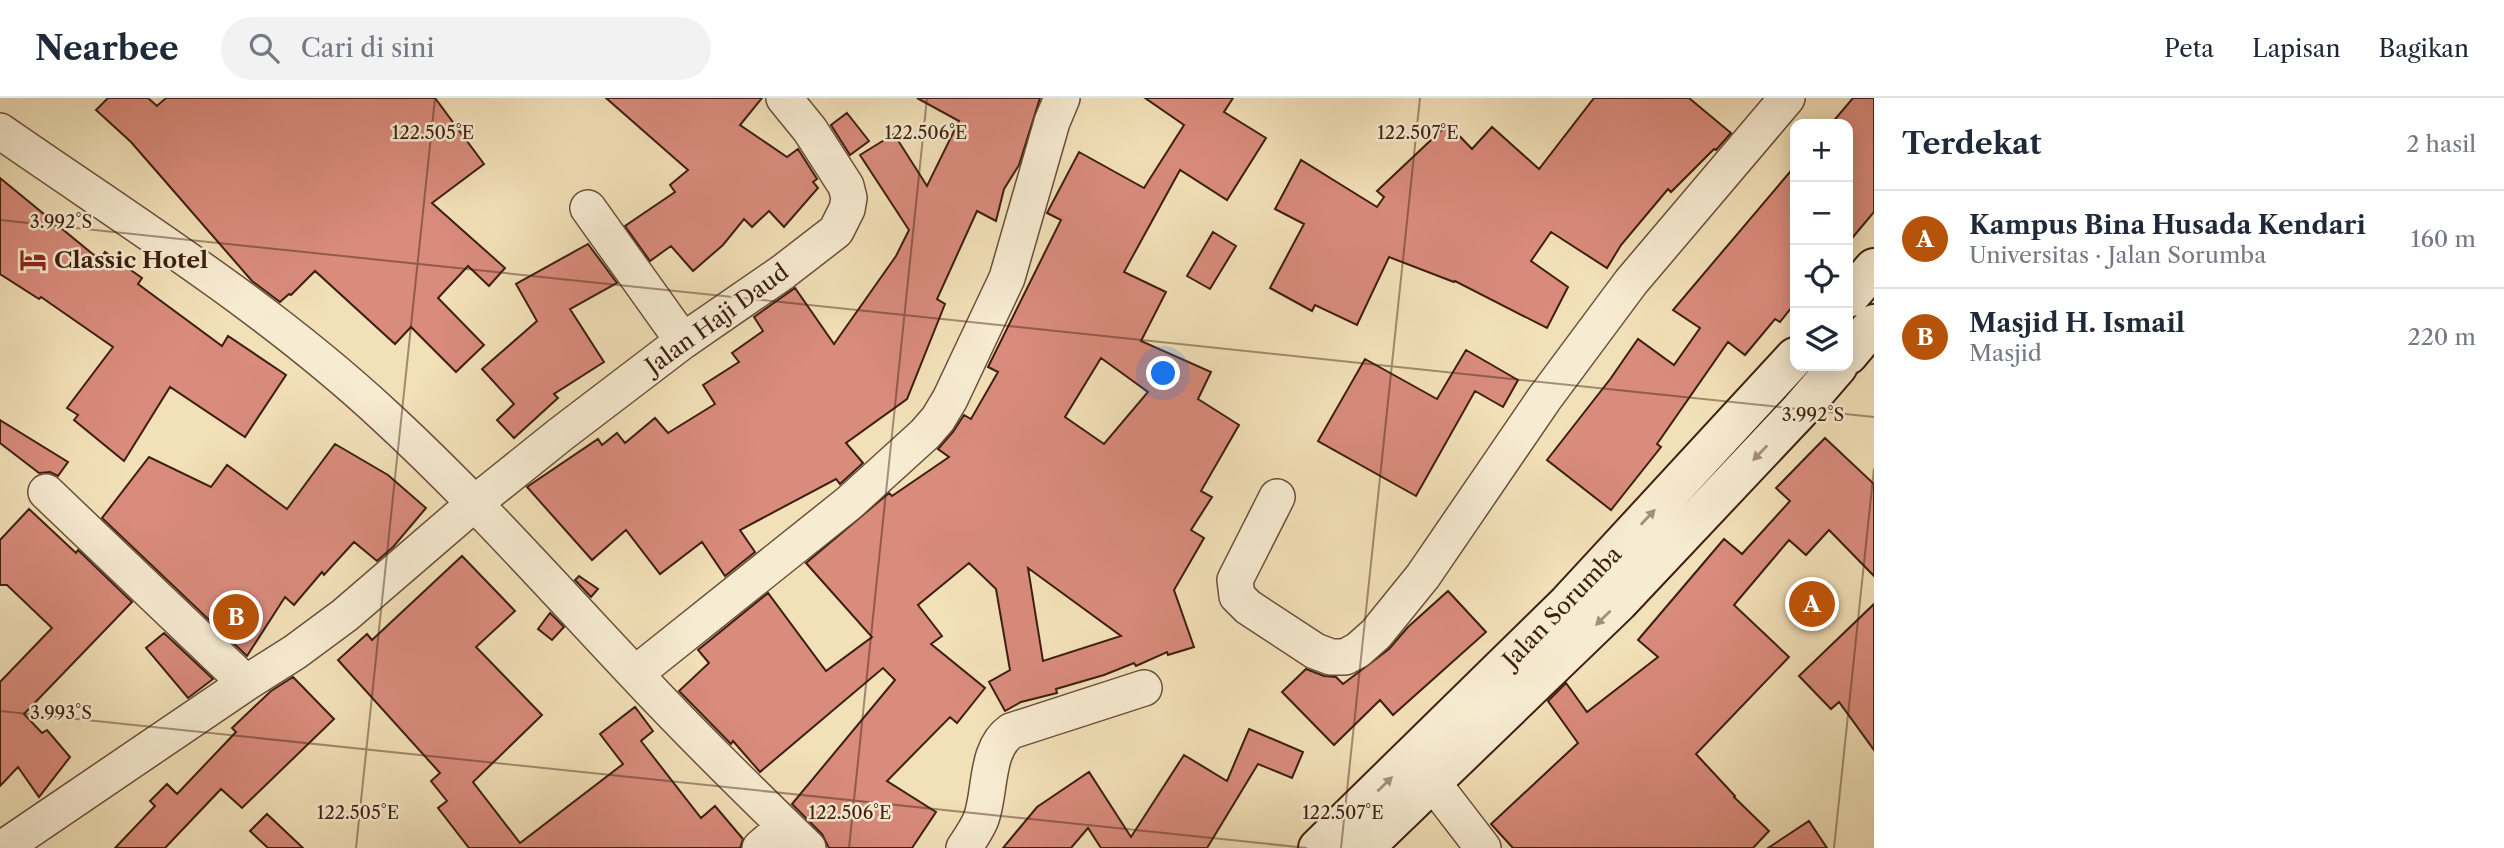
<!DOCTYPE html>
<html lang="id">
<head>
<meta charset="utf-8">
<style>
	body { margin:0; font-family:"Libre Caslon Text",serif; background:#f2f2f3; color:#1f2937 }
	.controls { position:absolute; right:21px; top:21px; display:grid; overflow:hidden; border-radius:14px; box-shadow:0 4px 18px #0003 }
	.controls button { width:63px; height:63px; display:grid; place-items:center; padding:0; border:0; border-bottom:2px solid #e0e1e3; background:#fff; color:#1f2937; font:35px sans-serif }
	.you { position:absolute; left:1164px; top:276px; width:24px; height:24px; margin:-18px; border:5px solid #fff; border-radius:50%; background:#1a73e8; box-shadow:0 0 0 10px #1a73e833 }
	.badge { display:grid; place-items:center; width:46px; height:46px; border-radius:50%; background:#b45309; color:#fff; font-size:23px; font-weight:700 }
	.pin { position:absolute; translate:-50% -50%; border:4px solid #fff; box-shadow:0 2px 7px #0006 }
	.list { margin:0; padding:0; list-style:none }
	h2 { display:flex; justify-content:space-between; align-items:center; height:91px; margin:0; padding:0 28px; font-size:30px }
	h2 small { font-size:23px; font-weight:400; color:#747a83 }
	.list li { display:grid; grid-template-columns:46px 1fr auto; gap:21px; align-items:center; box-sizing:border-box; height:98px; padding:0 28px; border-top:2px solid #e0e1e3 }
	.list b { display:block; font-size:26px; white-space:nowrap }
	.list p { margin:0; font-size:23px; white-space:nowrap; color:#747a83 }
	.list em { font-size:23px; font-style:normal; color:#747a83 }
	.icon { flex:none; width:38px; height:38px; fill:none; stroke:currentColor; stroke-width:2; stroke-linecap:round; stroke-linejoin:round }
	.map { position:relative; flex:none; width:1874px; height:750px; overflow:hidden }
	header { display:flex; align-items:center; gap:42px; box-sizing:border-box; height:98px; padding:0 35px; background:#fff; border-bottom:2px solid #e0e1e3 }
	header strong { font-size:33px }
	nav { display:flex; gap:38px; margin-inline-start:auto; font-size:24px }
	.search { width:490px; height:63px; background:#f2f2f3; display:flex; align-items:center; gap:18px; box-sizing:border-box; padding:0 24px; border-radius:38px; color:#747a83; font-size:26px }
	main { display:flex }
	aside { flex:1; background:#fff }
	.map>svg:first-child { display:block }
</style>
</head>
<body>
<header>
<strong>Nearbee</strong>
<div class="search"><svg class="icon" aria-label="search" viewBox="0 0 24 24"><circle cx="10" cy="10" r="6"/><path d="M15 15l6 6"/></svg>Cari di sini</div>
<nav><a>Peta</a><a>Lapisan</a><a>Bagikan</a></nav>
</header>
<main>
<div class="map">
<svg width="1874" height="750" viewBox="0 0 1874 750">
	<rect width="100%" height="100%" fill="#f2e0b8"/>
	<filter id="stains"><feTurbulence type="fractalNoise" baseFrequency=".00286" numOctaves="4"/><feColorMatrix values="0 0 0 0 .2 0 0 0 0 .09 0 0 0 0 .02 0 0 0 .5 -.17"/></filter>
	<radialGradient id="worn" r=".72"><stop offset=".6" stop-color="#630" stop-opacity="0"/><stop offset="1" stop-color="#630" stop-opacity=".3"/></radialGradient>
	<path fill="#d98b7c" stroke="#3d1f11" stroke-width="2" fill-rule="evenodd" d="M 108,0 L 148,0 L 157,8 L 166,0 L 435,0 L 484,66 L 432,105 L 505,170 L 489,188 L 468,168 L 438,200 L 484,247 L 456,274 L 411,229 L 395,246 L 315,173 L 291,197 L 289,196 L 280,204 L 252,183 L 131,44 L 96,12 Z
		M 606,0 L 762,0 L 740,27 L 787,59 L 798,51 L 817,81 L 813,84 L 818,90 L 784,129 L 769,113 L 752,129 L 744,121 L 723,147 L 693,173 L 671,148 L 650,163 L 625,128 L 675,94 L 670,87 L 688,72 Z
		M 917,0 L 1040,0 L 1019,67 L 1004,91 L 996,123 L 977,113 L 937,201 L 945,206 L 907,301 L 846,345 L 863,365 L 840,386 L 836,381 L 740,432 L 755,454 L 725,478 L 702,444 L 660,476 L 626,432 L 592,462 L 527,389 L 598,341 L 602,347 L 617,335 L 625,345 L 655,320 L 668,335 L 715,306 L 703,287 L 739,264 L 732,255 L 763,233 L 754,219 L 795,190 L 834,246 L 896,158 L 909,132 L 860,57 L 894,36 L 927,88 L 959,23 Z
		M 1145,0 L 1233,0 L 1224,14 L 1266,40 L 1227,102 L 1180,72 L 1124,174 L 1166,194 L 1141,243 L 1211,274 L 1198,301 L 1239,327 L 1201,393 L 1212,399 L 1191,432 L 1204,440 L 1174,492 L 1194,549 L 1168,557 L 1167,554 L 1136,568 L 1134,565 L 1104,577 L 1056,591 L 1057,595 L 1021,604 L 1005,613 L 989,584 L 1010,572 L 996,491 L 969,465 L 918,507 L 942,538 L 931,546 L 985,590 L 957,625 L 950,619 L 887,683 L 936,714 L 912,750 L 829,750 L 822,736 L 792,706 L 895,582 L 883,570 L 760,674 L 733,643 L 731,646 L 679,593 L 709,565 L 698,552 L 768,495 L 826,573 L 872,539 L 806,465 L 889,395 L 892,398 L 949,359 L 938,351 L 953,334 L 964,317 L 971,321 L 998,274 L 988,269 L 1061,122 L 1047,115 L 1079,54 L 1144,90 L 1184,27 ZM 1101,260 L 1148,294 L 1104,346 L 1065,319 ZM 1028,470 L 1121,538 L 1043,563 Z
		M 1594,0 L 1689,0 L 1731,35 L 1716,52 L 1714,51 L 1671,94 L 1668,91 L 1621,147 L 1607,170 L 1551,134 L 1531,163 L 1568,189 L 1547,230 L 1455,183 L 1454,184 L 1389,159 L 1357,227 L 1315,207 L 1312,213 L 1270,190 L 1304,126 L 1275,111 L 1301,62 L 1377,109 L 1384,99 L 1377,93 L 1448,26 L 1472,51 L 1492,29 L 1539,71 Z
		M 1853,0 L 1874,0 L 1874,114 L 1848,145 L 1848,26 L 1831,26 Z
		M 847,15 L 869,43 L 850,57 L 831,27 Z
		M 1795,68 L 1795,205 L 1780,224 L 1775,221 L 1745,257 L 1728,244 L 1657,346 L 1661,349 L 1611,412 L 1547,362 L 1611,280 L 1638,241 L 1674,267 L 1700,230 L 1673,212 Z
		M 0,80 L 100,162 L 105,154 L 142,180 L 138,186 L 222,248 L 228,238 L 286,277 L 245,339 L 170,289 L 124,363 L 74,322 L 78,317 L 67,310 L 113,249 L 41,199 L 39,201 L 0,176 Z
		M 1213,134 L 1236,148 L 1210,191 L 1187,178 Z
		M 588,146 L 617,185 L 570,211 L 604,264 L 554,296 L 558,300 L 514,340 L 497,322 L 514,306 L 482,271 L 537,223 L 516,186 Z
		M 1466,252 L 1518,282 L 1503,309 L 1475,293 L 1416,398 L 1318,343 L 1365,261 L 1437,301 Z
		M 0,322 L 68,364 L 58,378 L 50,374 L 39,375 L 0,345 Z
		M 1825,340 L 1874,386 L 1874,478 L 1829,432 L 1806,457 L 1789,442 L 1734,507 L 1789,559 L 1696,656 L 1735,698 L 1734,699 L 1769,733 L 1753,750 L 1513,750 L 1491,726 L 1578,645 L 1548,603 L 1566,585 L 1587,614 L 1658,559 L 1638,542 L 1724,441 L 1742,456 L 1790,403 L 1776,390 Z
		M 335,346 L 388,377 L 426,410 L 393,449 L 377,463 L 354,444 L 324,477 L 322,474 L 294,507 L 285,499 L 247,558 L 102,420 L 149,359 L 211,389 L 227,367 L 287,411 Z
		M 29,411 L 76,455 L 78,452 L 132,504 L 24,616 L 42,635 L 47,632 L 70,659 L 39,699 L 18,669 L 0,688 L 0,584 L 52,530 L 7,487 L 0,487 L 0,442 Z
		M 462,458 L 515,513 L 476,549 L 542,617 L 473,684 L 520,745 L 623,666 L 600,636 L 635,609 L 653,633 L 641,643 L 701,720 L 715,708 L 743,741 L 740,750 L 469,750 L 438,710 L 447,703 L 431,683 L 440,675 L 338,562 L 367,536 L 372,542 Z
		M 579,478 L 598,491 L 591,499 L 575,482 Z
		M 1448,493 L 1486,534 L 1393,617 L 1380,602 L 1334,647 L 1282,594 L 1306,571 L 1324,578 L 1336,579 L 1343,586 L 1389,551 L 1408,529 Z
		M 1874,506 L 1874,652 L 1839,604 L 1831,611 L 1799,578 Z
		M 550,515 L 564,529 L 552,542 L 538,531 Z
		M 164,535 L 213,581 L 188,600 L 146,550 Z
		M 293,579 L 334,621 L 242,710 L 221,691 L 165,750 L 115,750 L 155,708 L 150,703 L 167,686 L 177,696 L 236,634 L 232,630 L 271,593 Z
		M 1249,631 L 1303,654 L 1292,680 L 1258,666 L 1207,750 L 1101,750 L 1088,730 L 1071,750 L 1003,750 L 1037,709 L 1089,674 L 1131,739 L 1184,657 L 1227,683 Z
		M 267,716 L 303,750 L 268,750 L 250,733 Z
		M 1809,723 L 1827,750 L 1768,750 Z"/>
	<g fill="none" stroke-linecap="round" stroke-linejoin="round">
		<g stroke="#6a4f3b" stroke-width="38">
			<path id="street" d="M 0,33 C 131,124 268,209 385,318 C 473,399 553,489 635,576 C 691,636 749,693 808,750
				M 588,110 L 683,243
				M 46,394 L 246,585
				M 1277,399 L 1235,482 L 1237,498 L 1248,509 L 1315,553 L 1331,559 L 1345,559 L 1358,552 L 1376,536 L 1423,478 L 1544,301 L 1631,184 L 1787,0
				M 635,576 L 849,405 L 925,336 L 938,321 L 950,301 L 1007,180 L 1052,24 L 1062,0
				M 1433,685 L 1483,750
				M 3,750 L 246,585 L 295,554 L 345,517 L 475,405 L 561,336 L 683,243 L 783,174 L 836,133 L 847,111 L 849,100 L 846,88 L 810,32 L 784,0
				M 760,750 L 785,728
				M 964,750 C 970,741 977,731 981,721 C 991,694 985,651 1011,633 L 1144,590"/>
		</g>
		<g stroke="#3d1f11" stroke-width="42">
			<path id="secondary" d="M 1848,200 L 1874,170
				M 1848,257 L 1874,226
				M 1318,750 L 1568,505 L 1795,259
				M 1364,750 L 1618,505 L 1800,312 L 1838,268"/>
		</g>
		<use href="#street" stroke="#f7ebd1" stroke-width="35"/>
		<use href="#secondary" stroke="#f7ebd1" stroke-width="38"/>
	</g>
	<defs><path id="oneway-solid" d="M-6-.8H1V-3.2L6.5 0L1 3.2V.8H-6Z" transform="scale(1.75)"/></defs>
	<g fill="#a38f7b">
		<use href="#oneway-solid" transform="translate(1760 355) rotate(134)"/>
		<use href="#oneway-solid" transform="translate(1648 419) rotate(-47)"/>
		<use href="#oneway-solid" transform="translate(1603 520) rotate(136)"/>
		<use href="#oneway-solid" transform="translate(1385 686) rotate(-44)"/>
	</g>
	<path fill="none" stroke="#3d1f11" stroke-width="2" stroke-opacity="0.45" d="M 0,122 L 1874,319M 0,613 L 1307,750M 356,750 L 435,0M 849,750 L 927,0M 1341,750 L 1420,0M 1834,750 L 1874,370"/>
	<defs>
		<g id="hotel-bare" transform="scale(2.1)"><path d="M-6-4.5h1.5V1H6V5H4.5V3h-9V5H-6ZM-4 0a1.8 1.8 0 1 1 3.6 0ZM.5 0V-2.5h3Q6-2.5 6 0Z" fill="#8f2418" stroke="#f7ebd1" stroke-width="2.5" paint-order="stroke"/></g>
	</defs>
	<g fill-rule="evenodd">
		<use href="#hotel-bare" x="33" y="162"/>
	</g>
	<g text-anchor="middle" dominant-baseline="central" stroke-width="5" stroke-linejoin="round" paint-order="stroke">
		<g font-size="23" font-weight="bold" fill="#3d1f11" stroke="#f7ebd1" text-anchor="start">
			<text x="54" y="162">Classic Hotel</text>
		</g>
		<g font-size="23" fill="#3d1f11" stroke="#f7ebd1">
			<text transform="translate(717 221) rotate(-36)">Jalan Haji Daud</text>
			<text transform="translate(1562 509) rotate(-46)">Jalan Sorumba</text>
		</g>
	</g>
	<g font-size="18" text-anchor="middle" fill="#3d1f11" stroke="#f7ebd1" stroke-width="5" stroke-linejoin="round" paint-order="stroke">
		<text x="433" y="41">122.505°E</text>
		<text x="926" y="41">122.506°E</text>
		<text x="1418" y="41">122.507°E</text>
		<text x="61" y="130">3.992°S</text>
		<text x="1813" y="323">3.992°S</text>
		<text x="61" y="621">3.993°S</text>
		<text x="358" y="721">122.505°E</text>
		<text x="850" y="721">122.506°E</text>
		<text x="1343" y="721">122.507°E</text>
	</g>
	<rect width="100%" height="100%" filter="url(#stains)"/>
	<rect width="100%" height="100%" fill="url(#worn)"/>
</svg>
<div class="controls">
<button>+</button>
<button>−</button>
<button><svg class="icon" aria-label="locate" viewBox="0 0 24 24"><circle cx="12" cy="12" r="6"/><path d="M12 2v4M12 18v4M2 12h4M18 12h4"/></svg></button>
<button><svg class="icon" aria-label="layers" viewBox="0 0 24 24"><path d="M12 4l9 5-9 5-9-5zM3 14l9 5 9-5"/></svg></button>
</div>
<div class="you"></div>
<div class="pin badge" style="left:1812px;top:506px">A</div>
<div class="pin badge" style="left:236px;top:519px">B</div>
</div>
<aside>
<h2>Terdekat<small>2 hasil</small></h2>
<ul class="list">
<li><span class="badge">A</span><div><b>Kampus Bina Husada Kendari</b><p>Universitas · Jalan Sorumba</p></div><em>160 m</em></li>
<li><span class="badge">B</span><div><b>Masjid H. Ismail</b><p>Masjid</p></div><em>220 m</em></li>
</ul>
</aside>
</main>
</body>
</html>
